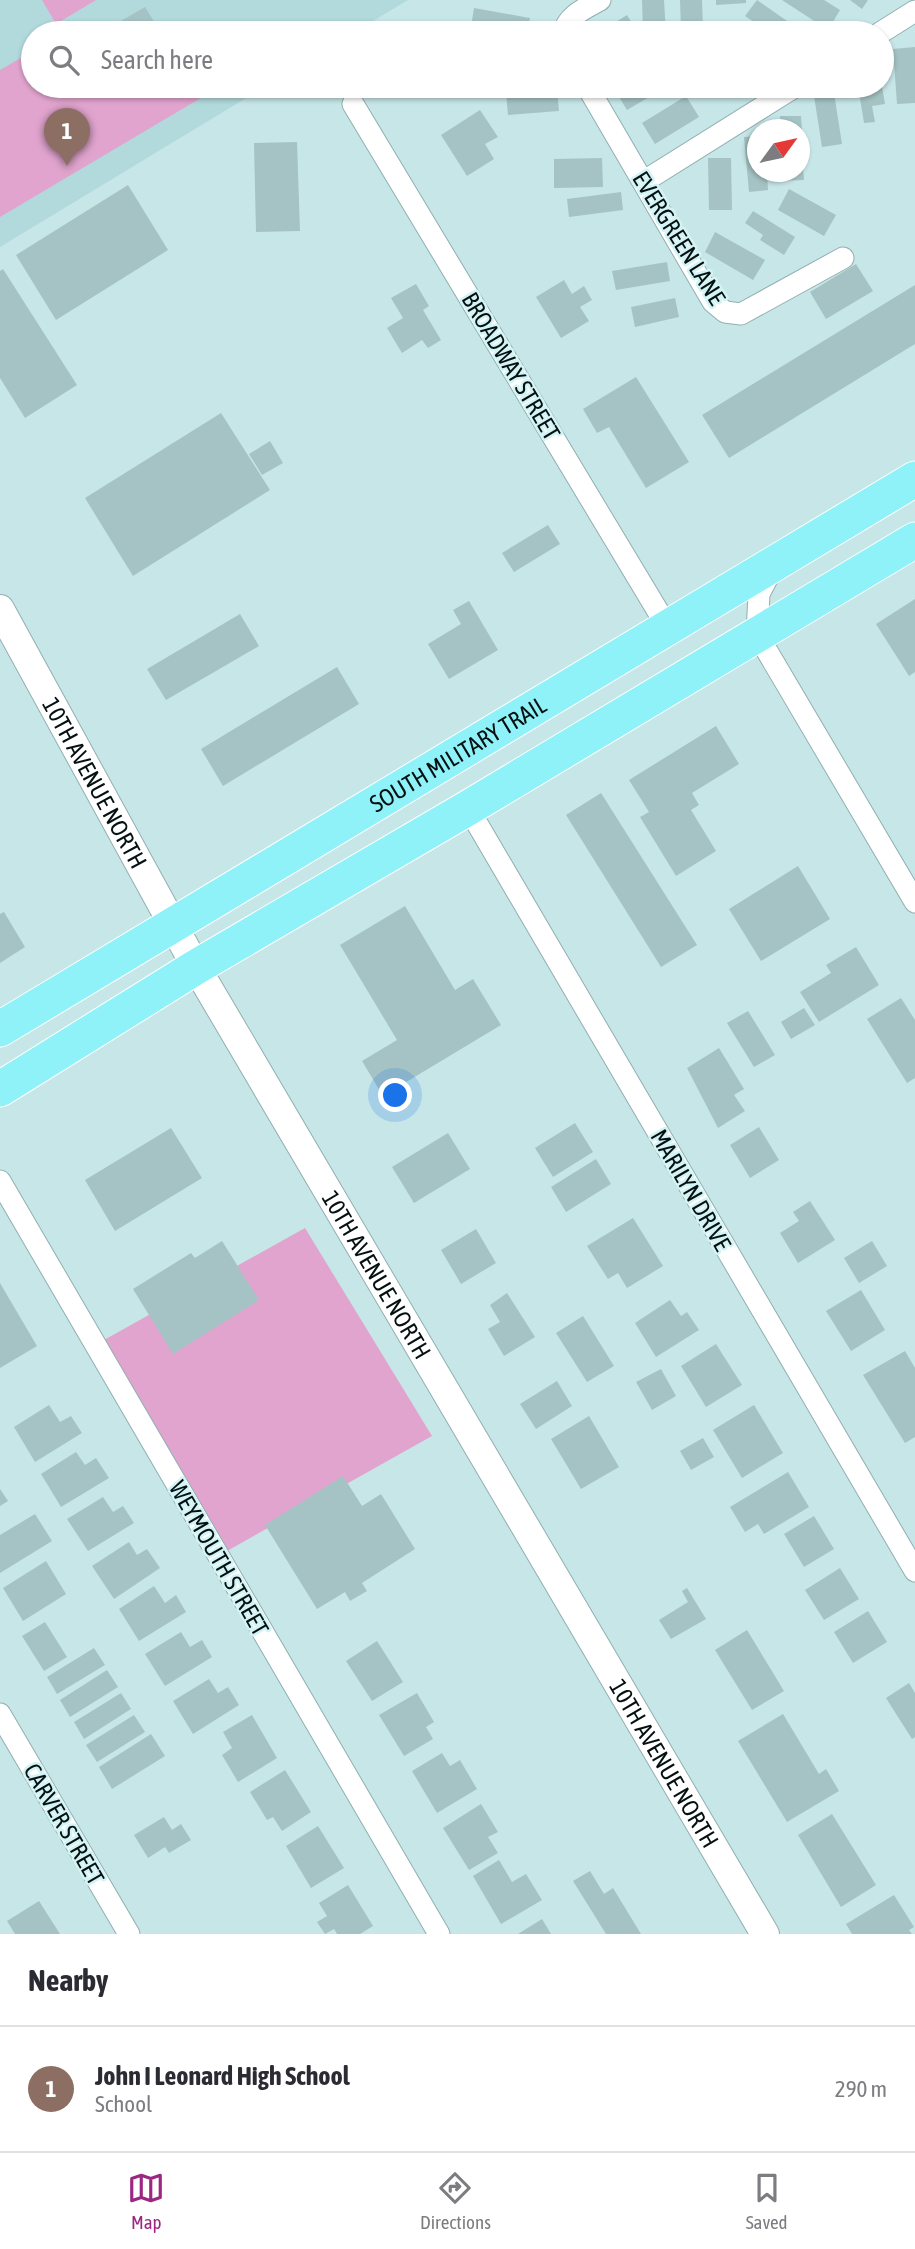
<!DOCTYPE html>
<html lang="en">
<head>
<meta charset="utf-8">
<style>
	body { margin:0; font-family:"Asap Condensed",sans-serif; background:#f7f7f7; color:#2b2b33 }
	.compass { position:absolute; left:747px; top:119px; width:63px; height:63px; border-radius:50%; background:#fff; box-shadow:0 2px 5px #0004; rotate:57deg }
	.you { position:absolute; left:396px; top:1096px; width:24px; height:24px; margin:-18px; border:5px solid #fff; border-radius:50%; background:#1a73e8; box-shadow:0 0 0 10px #1a73e833 }
	.badge { display:grid; place-items:center; width:46px; height:46px; border-radius:50%; background:#9c2782; color:#fff; font-size:23px; font-weight:700 }
	.pin { position:absolute; translate:-50% -58px; filter:drop-shadow(0 2px 4px #0008) }
	.pin::after { content:''; position:absolute; top:37px; width:24px; height:21px; background:inherit; clip-path:polygon(0 0,100% 0,50% 100%) }
	.list { margin:0; padding:0; list-style:none }
	h2 { display:flex; justify-content:space-between; align-items:center; height:91px; margin:0; padding:0 28px; font-size:30px }
	h2 small { font-size:23px; font-weight:400; color:#7c7c81 }
	.list li { display:grid; grid-template-columns:46px 1fr auto; gap:21px; align-items:center; box-sizing:border-box; height:126px; padding:0 28px; border-top:2px solid #e1e1e2 }
	.list b { display:block; font-size:26px; white-space:nowrap }
	.list p { margin:0; font-size:23px; white-space:nowrap; color:#7c7c81 }
	.list em { font-size:23px; font-style:normal; color:#7c7c81 }
	.icon { flex:none; width:38px; height:38px; fill:none; stroke:currentColor; stroke-width:2; stroke-linecap:round; stroke-linejoin:round }
	.map { position:relative; flex:none; width:915px; height:1934px; overflow:hidden }
	.search { position:absolute; background:#fff; box-shadow:0 2px 5px #0004; left:21px; right:21px; top:21px; height:77px; display:flex; align-items:center; gap:18px; box-sizing:border-box; padding:0 24px; border-radius:38px; color:#7c7c81; font-size:26px }
	.sheet { height:217px; background:#fff }
	nav { display:flex; justify-content:space-around; align-items:center; box-sizing:border-box; height:98px; border-top:2px solid #e1e1e2; background:#fff; font-size:19px; color:#7c7c81 }
	nav a { display:grid; justify-items:center; gap:4px }
	nav .on { color:#9c2782 }
	.map>svg:first-child { display:block }
</style>
</head>
<body>
<div class="map">
<svg width="915" height="1934" viewBox="0 0 915 1934">
	<rect width="100%" height="100%" fill="#c7e6e8"/>
	<path fill="#b2d9dc" d="M 0,0 L 408,0 L 353,33 L 33,33 L 33,86 L 266,86 L 0,247 Z"/>
	<path fill="#e1a4ce" d="M 42,0 L 96,0 L 56,24 Z
		M 33,51 L 33,86 L 221,86 L 0,217 L 0,70 Z
		M 305,1228 L 432,1436 L 218,1556 L 95,1345 Z"/>
	<path fill="#a5c3c4" d="M 642,0 L 664,0 L 666,33 L 643,33 Z
		M 680,0 L 702,0 L 703,28 L 681,29 Z
		M 716,0 L 746,0 L 746,3 L 716,5 Z
		M 757,0 L 800,30 L 798,33 L 770,33 L 745,16 Z
		M 782,0 L 824,0 L 840,10 L 828,30 Z
		M 850,0 L 868,0 L 862,9 Z
		M 145,7 L 161,33 L 100,33 Z
		M 474,8 L 530,18 L 527,33 L 470,33 Z
		M 627,15 L 638,33 L 598,33 Z
		M 915,47 L 915,103 L 897,104 L 893,49 Z
		M 620,86 L 668,86 L 627,110 L 614,89 Z
		M 858,86 L 882,86 L 885,104 L 872,106 L 875,122 L 864,123 Z
		M 557,88 L 559,111 L 508,115 L 506,93 Z
		M 834,93 L 842,144 L 822,147 L 814,96 Z
		M 686,96 L 699,117 L 655,144 L 642,123 Z
		M 480,110 L 498,137 L 485,144 L 494,159 L 467,176 L 441,135 Z
		M 780,116 L 801,116 L 802,130 L 781,130 Z
		M 800,130 L 804,180 L 783,181 L 782,172 L 800,172 Z
		M 758,136 L 758,172 L 767,172 L 768,190 L 749,192 L 744,137 Z
		M 297,142 L 300,231 L 256,232 L 254,143 Z
		M 602,158 L 603,187 L 554,188 L 554,159 Z
		M 708,158 L 731,158 L 732,210 L 709,210 Z
		M 128,185 L 168,250 L 56,320 L 16,255 Z
		M 789,189 L 836,215 L 824,236 L 778,210 Z
		M 621,192 L 623,210 L 569,217 L 567,199 Z
		M 753,211 L 795,237 L 784,255 L 760,240 L 763,235 L 745,223 Z
		M 715,232 L 765,260 L 753,280 L 705,252 Z
		M 667,262 L 670,281 L 616,290 L 612,271 Z
		M 856,264 L 873,291 L 826,319 L 810,292 Z
		M 3,269 L 77,385 L 25,418 L 0,378 L 0,271 Z
		M 564,280 L 572,294 L 584,286 L 592,300 L 580,307 L 589,321 L 561,338 L 536,297 Z
		M 416,284 L 429,306 L 423,310 L 441,340 L 428,348 L 422,340 L 402,353 L 387,328 L 403,318 L 391,298 Z
		M 915,285 L 915,344 L 729,458 L 702,415 Z
		M 675,298 L 679,317 L 635,327 L 631,307 Z
		M 636,377 L 689,462 L 646,488 L 609,427 L 597,433 L 583,409 Z
		M 221,413 L 270,490 L 133,576 L 85,498 Z
		M 270,441 L 283,463 L 262,475 L 249,454 Z
		M 548,525 L 560,544 L 514,572 L 502,553 Z
		M 915,599 L 915,672 L 909,676 L 876,624 Z
		M 469,601 L 498,650 L 449,679 L 428,644 L 461,624 L 453,610 Z
		M 240,614 L 259,646 L 166,700 L 147,669 Z
		M 337,667 L 359,704 L 223,786 L 201,749 Z
		M 716,726 L 739,764 L 692,793 L 699,805 L 691,810 L 716,851 L 676,876 L 640,817 L 649,812 L 629,780 Z
		M 601,793 L 697,945 L 661,967 L 566,815 Z
		M 798,866 L 830,919 L 761,961 L 729,909 Z
		M 405,906 L 455,990 L 473,979 L 501,1025 L 383,1096 L 362,1061 L 397,1040 L 340,945 Z
		M 4,912 L 25,947 L 0,963 L 0,914 Z
		M 856,947 L 879,985 L 819,1022 L 800,992 L 831,973 L 826,965 Z
		M 901,998 L 915,1020 L 915,1078 L 907,1083 L 867,1019 Z
		M 804,1008 L 815,1025 L 791,1039 L 781,1022 Z
		M 748,1011 L 775,1055 L 754,1067 L 727,1023 Z
		M 719,1048 L 744,1089 L 734,1095 L 745,1111 L 718,1128 L 687,1068 Z
		M 575,1123 L 593,1152 L 553,1177 L 535,1148 Z
		M 759,1127 L 779,1160 L 750,1178 L 730,1145 Z
		M 171,1128 L 202,1178 L 115,1231 L 85,1180 Z
		M 448,1133 L 470,1169 L 414,1203 L 392,1167 Z
		M 596,1159 L 611,1184 L 566,1212 L 551,1187 Z
		M 810,1201 L 835,1240 L 798,1263 L 780,1233 L 799,1221 L 793,1212 Z
		M 633,1218 L 663,1266 L 627,1288 L 618,1273 L 608,1279 L 587,1246 Z
		M 476,1229 L 496,1263 L 461,1284 L 441,1250 Z
		M 222,1241 L 259,1300 L 173,1354 L 133,1289 L 191,1253 L 195,1258 Z
		M 872,1241 L 887,1266 L 859,1283 L 844,1258 Z
		M 0,1283 L 37,1346 L 0,1368 Z
		M 861,1290 L 885,1330 L 851,1351 L 826,1311 Z
		M 507,1293 L 535,1337 L 504,1356 L 488,1329 L 500,1322 L 490,1305 Z
		M 670,1300 L 681,1316 L 687,1312 L 699,1330 L 656,1357 L 635,1323 Z
		M 583,1316 L 614,1366 L 587,1382 L 556,1333 Z
		M 716,1344 L 742,1385 L 706,1407 L 681,1366 Z
		M 905,1351 L 915,1368 L 915,1437 L 905,1443 L 863,1375 Z
		M 661,1369 L 676,1396 L 652,1410 L 636,1382 Z
		M 557,1381 L 572,1406 L 536,1429 L 520,1404 Z
		M 49,1405 L 60,1422 L 71,1416 L 82,1433 L 35,1462 L 14,1427 Z
		M 754,1405 L 783,1453 L 742,1478 L 713,1430 Z
		M 589,1416 L 619,1467 L 581,1489 L 551,1439 Z
		M 703,1438 L 714,1457 L 691,1470 L 680,1451 Z
		M 76,1452 L 85,1465 L 96,1458 L 109,1478 L 61,1507 L 41,1474 Z
		M 788,1472 L 809,1507 L 764,1534 L 758,1524 L 745,1532 L 730,1507 Z
		M 343,1476 L 362,1506 L 381,1494 L 415,1549 L 362,1583 L 367,1591 L 350,1601 L 345,1592 L 317,1609 L 265,1525 Z
		M 0,1489 L 8,1501 L 0,1506 Z
		M 103,1497 L 113,1512 L 123,1506 L 134,1523 L 88,1551 L 67,1519 Z
		M 35,1514 L 52,1541 L 0,1573 L 0,1535 Z
		M 814,1516 L 834,1549 L 804,1567 L 784,1534 Z
		M 129,1542 L 137,1555 L 147,1549 L 160,1568 L 114,1599 L 92,1566 Z
		M 46,1561 L 66,1594 L 23,1621 L 3,1588 Z
		M 840,1568 L 859,1599 L 824,1620 L 805,1590 Z
		M 154,1586 L 165,1603 L 176,1595 L 186,1612 L 139,1641 L 119,1609 Z
		M 687,1588 L 706,1619 L 671,1639 L 659,1620 L 688,1602 L 682,1591 Z
		M 868,1611 L 887,1642 L 853,1663 L 834,1632 Z
		M 45,1622 L 67,1657 L 44,1671 L 22,1636 Z
		M 747,1630 L 784,1691 L 752,1710 L 715,1650 Z
		M 181,1632 L 190,1647 L 202,1640 L 212,1657 L 165,1686 L 145,1654 Z
		M 377,1641 L 403,1682 L 372,1701 L 346,1661 Z
		M 94,1648 L 105,1665 L 57,1694 L 47,1677 Z
		M 107,1670 L 118,1687 L 70,1717 L 60,1700 Z
		M 209,1679 L 218,1693 L 228,1687 L 239,1705 L 193,1734 L 173,1701 Z
		M 909,1683 L 915,1693 L 915,1737 L 912,1739 L 886,1698 Z
		M 121,1693 L 131,1709 L 84,1739 L 74,1722 Z
		M 417,1693 L 434,1722 L 426,1727 L 433,1739 L 404,1756 L 379,1715 Z
		M 783,1714 L 819,1774 L 826,1769 L 839,1791 L 787,1822 L 738,1741 Z
		M 134,1715 L 145,1732 L 97,1762 L 86,1745 Z
		M 252,1715 L 277,1758 L 238,1782 L 222,1755 L 232,1748 L 223,1732 Z
		M 151,1734 L 165,1756 L 112,1789 L 99,1767 Z
		M 442,1753 L 450,1766 L 460,1760 L 477,1789 L 437,1813 L 412,1771 Z
		M 285,1770 L 311,1812 L 282,1831 L 273,1817 L 267,1820 L 250,1792 Z
		M 481,1804 L 498,1832 L 488,1837 L 498,1853 L 469,1870 L 443,1828 Z
		M 832,1814 L 876,1885 L 841,1907 L 798,1835 Z
		M 164,1817 L 172,1830 L 181,1824 L 191,1840 L 169,1853 L 165,1847 L 148,1858 L 134,1835 Z
		M 318,1826 L 344,1868 L 311,1888 L 286,1846 Z
		M 499,1860 L 512,1882 L 526,1874 L 542,1900 L 501,1924 L 473,1876 Z
		M 590,1871 L 604,1894 L 613,1888 L 641,1934 L 606,1934 L 573,1881 Z
		M 348,1885 L 373,1926 L 360,1934 L 337,1934 L 334,1929 L 325,1934 L 317,1922 L 327,1916 L 319,1903 Z
		M 894,1895 L 914,1927 L 909,1930 L 912,1934 L 852,1934 L 846,1924 Z
		M 39,1901 L 60,1934 L 15,1934 L 7,1921 Z
		M 542,1919 L 551,1934 L 518,1934 Z"/>
	<g fill="none" stroke-linecap="round" stroke-linejoin="round">
		<g stroke="#91afb1" stroke-width="23">
			<path id="minor" d="M 564,33 C 566,16 586,8 600,0
				M 880,33 L 915,11
				M 587,86 L 713,302 L 725,312 L 741,314 L 843,258
				M 353,104 L 668,628
				M 643,182 L 796,86
				M 772,569 L 759,594 L 757,634 L 915,902
				M 468,808 L 915,1571
				M 0,1181 L 439,1934
				M 0,1714 L 129,1934"/>
		</g>
		<g stroke="#91afb1" stroke-width="30">
			<g id="tertiary">
				<path id="s1" d="M 0,609 L 196,967 L 765,1934"/>
			</g>
		</g>
		<g stroke="#fff" stroke-width="37">
			<g id="primary">
				<path id="s2" d="M 0,1029 L 915,479"/>
				<path d="M 0,1089 L 196,967 L 468,808 L 915,540"/>
			</g>
		</g>
		<use href="#minor" stroke="#fff" stroke-width="21"/>
		<use href="#tertiary" stroke="#fff" stroke-width="28"/>
		<use href="#primary" stroke="#8ff2f8" stroke-width="35"/>
	</g>
	<g text-anchor="middle" dominant-baseline="central" stroke-width="5" stroke-linejoin="round" paint-order="stroke">
		<g font-size="24" fill="#051010" stroke="#d4f3f5">
			<text transform="translate(679 238) rotate(58)">EVERGREEN LANE</text>
			<text transform="translate(511 366) rotate(59)">BROADWAY STREET</text>
			<text stroke="none"><textPath href="#s2" startOffset="534">SOUTH MILITARY TRAIL</textPath></text>
			<text stroke="none"><textPath href="#s1" startOffset="198">10TH AVENUE NORTH</textPath></text>
			<text transform="translate(691 1190) rotate(60)">MARILYN DRIVE</text>
			<text stroke="none"><textPath href="#s1" startOffset="765">10TH AVENUE NORTH</textPath></text>
			<text transform="translate(219 1558) rotate(60)">WEYMOUTH STREET</text>
			<text stroke="none"><textPath href="#s1" startOffset="1332">10TH AVENUE NORTH</textPath></text>
			<text transform="translate(64 1824) rotate(60)">CARVER STREET</text>
		</g>
	</g>
</svg>
<svg class="compass" viewBox="-18 -18 36 36"><path d="M0-13l5 13h-10z" fill="#e53935"/><path d="M0 13l5-13h-10z" fill="#7c7c81"/></svg>
<div class="you"></div>
<div class="pin badge" style="left:67px;top:166px;background:#8d6e63">1</div>
<div class="search"><svg class="icon" aria-label="search" viewBox="0 0 24 24"><circle cx="10" cy="10" r="6"/><path d="M15 15l6 6"/></svg>Search here</div>
</div>
<section class="sheet">
<h2>Nearby<small></small></h2>
<ul class="list">
<li><span class="badge" style="background:#8d6e63">1</span><div><b>John I Leonard High School</b><p>School</p></div><em>290 m</em></li>
</ul>
</section>
<nav>
<a class="on"><svg class="icon" aria-label="map" viewBox="0 0 24 24"><path d="M3 6l6-2 6 2 6-2v14l-6 2-6-2-6 2zM9 4v14M15 6v14"/></svg>Map</a>
<a><svg class="icon" aria-label="directions" viewBox="0 0 24 24"><path d="M12 3l9 9-9 9-9-9zM9 14v-3h6M13 9l2 2-2 2"/></svg>Directions</a>
<a><svg class="icon" aria-label="saved" viewBox="0 0 24 24"><path d="M7 4h10v16l-5-4-5 4z"/></svg>Saved</a>
</nav>
</body>
</html>
